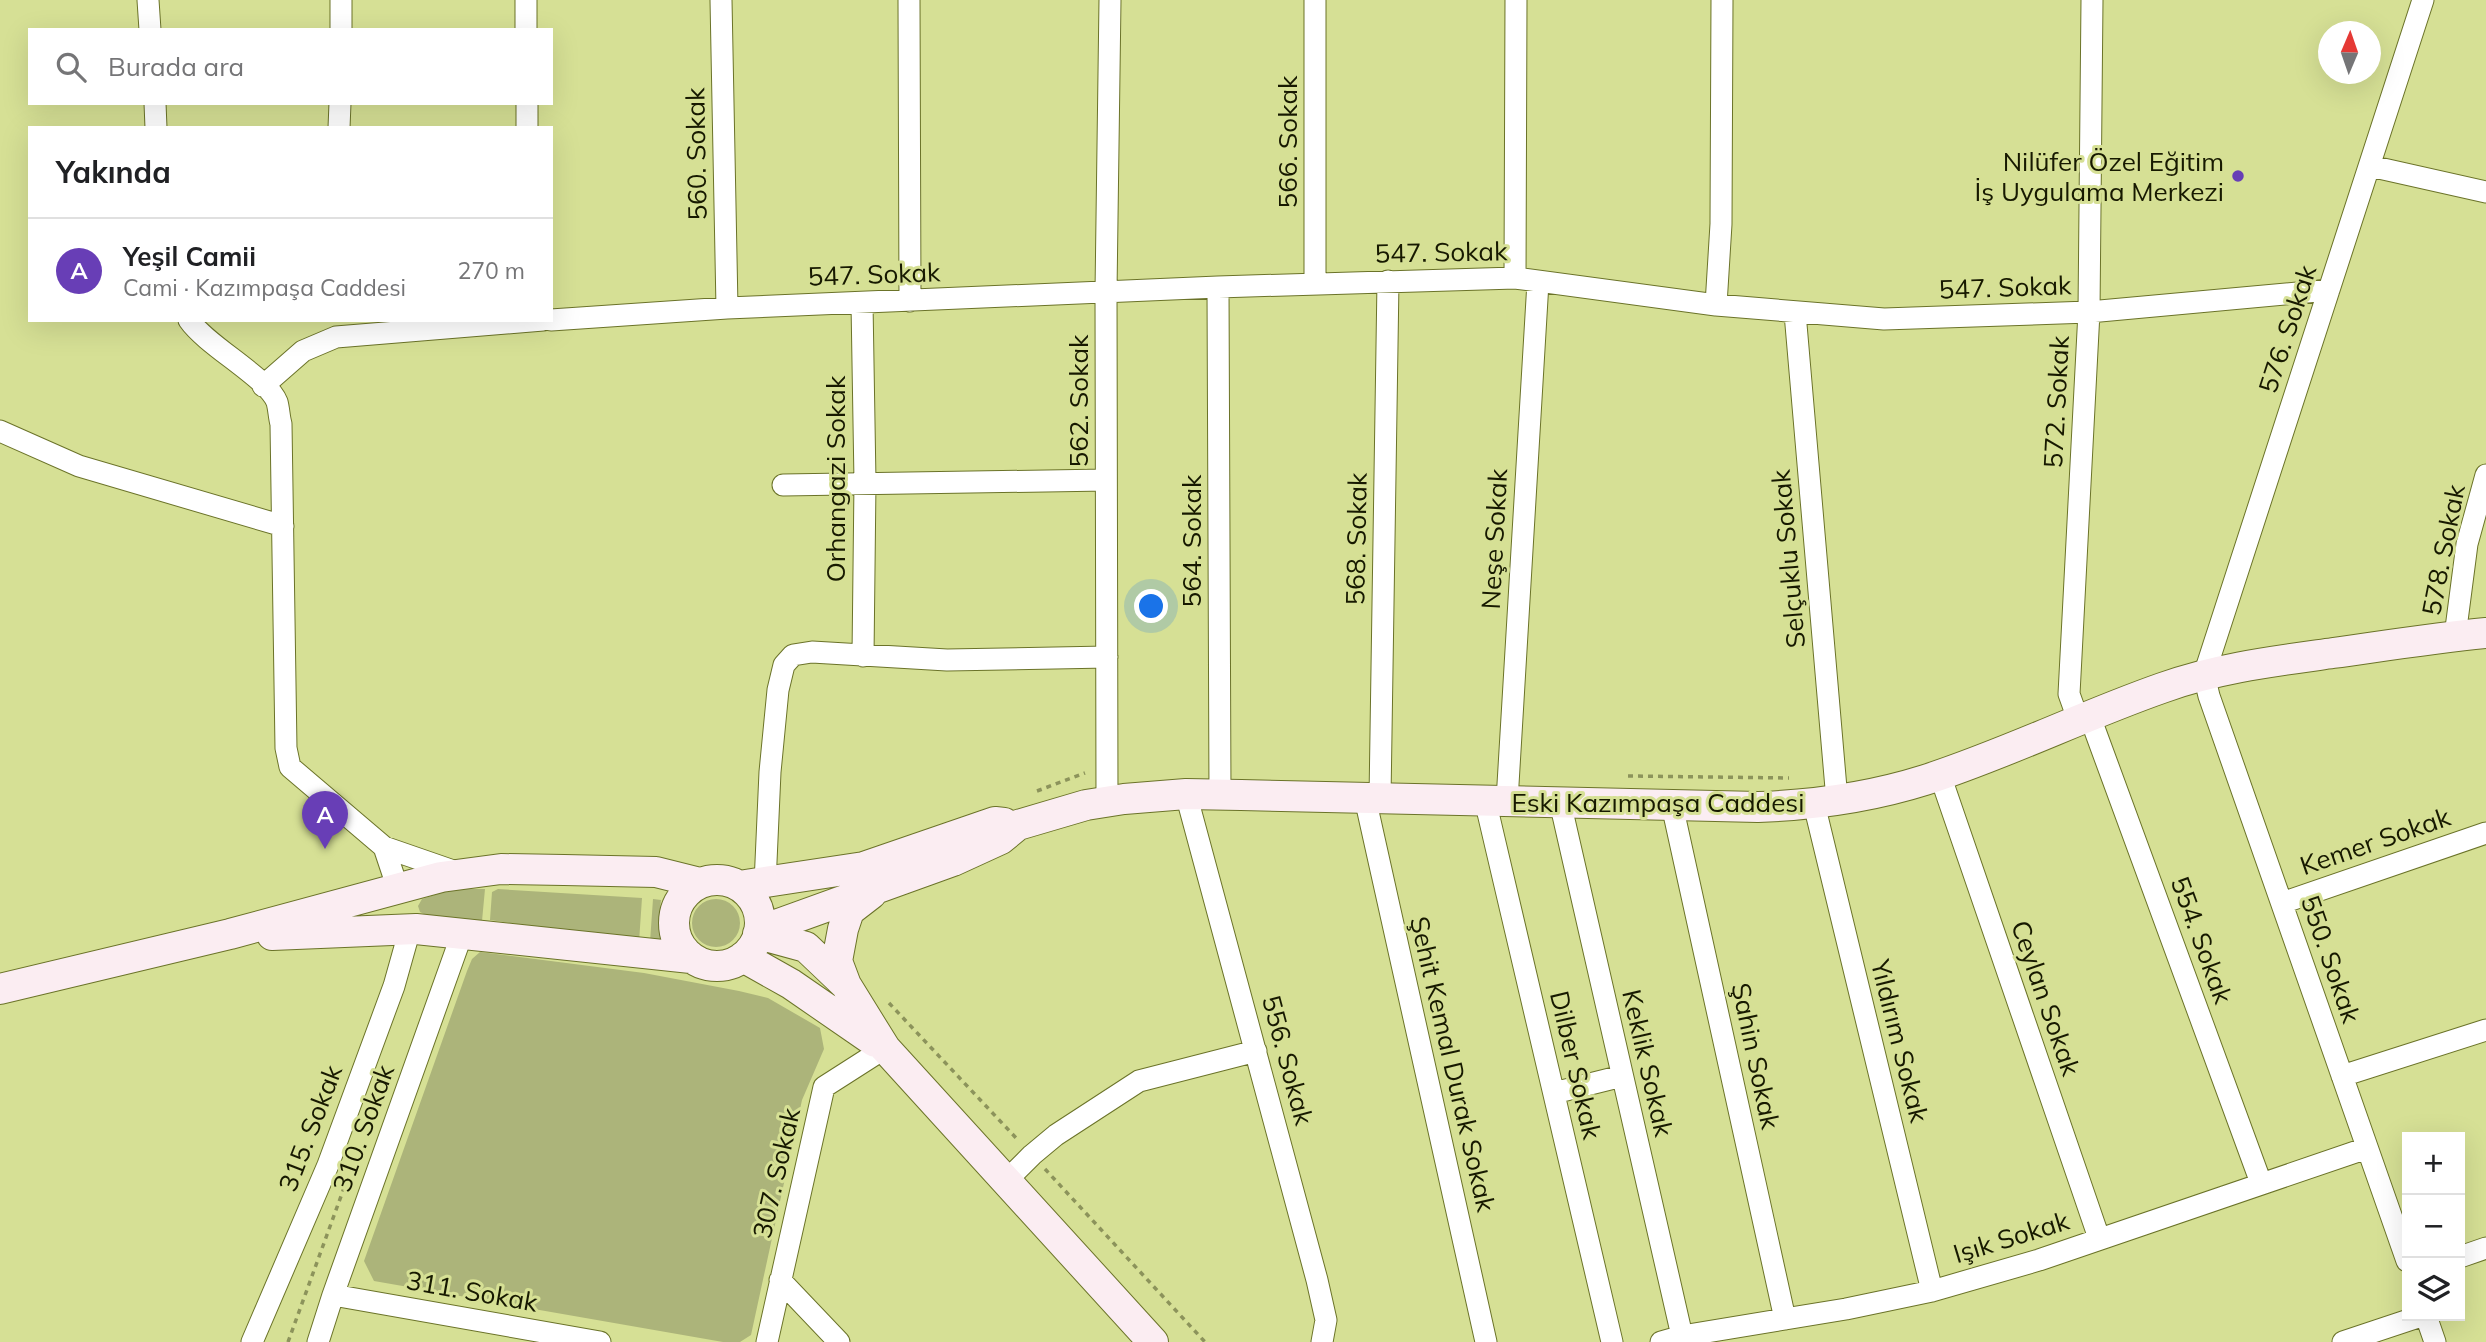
<!DOCTYPE html>
<html lang="tr">
<head>
<meta charset="utf-8">
<style>
	body { margin:0; font-family:Mulish,sans-serif; background:#f2f2f2; color:#202124 }
	.controls { position:absolute; right:21px; bottom:21px; display:grid; overflow:hidden; border-radius:0px; box-shadow:0 7px 28px #0002 }
	.controls button { width:63px; height:63px; display:grid; place-items:center; padding:0; border:0; border-bottom:2px solid #e0e0e0; background:#fff; color:#202124; font:35px sans-serif }
	.compass { position:absolute; left:2318px; top:21px; width:63px; height:63px; border-radius:50%; background:#fff; box-shadow:0 7px 28px #0002; rotate:2deg }
	.you { position:absolute; left:1152px; top:607px; width:24px; height:24px; margin:-18px; border:5px solid #fff; border-radius:50%; background:#1a73e8; box-shadow:0 0 0 10px #1a73e833 }
	.badge { display:grid; place-items:center; width:46px; height:46px; border-radius:50%; background:#683eb6; color:#fff; font-size:23px; font-weight:700 }
	.pin { position:absolute; translate:-50% -58px; filter:drop-shadow(0 2px 4px #0008) }
	.pin::after { content:''; position:absolute; top:37px; width:24px; height:21px; background:inherit; clip-path:polygon(0 0,100% 0,50% 100%) }
	.list { margin:0; padding:0; list-style:none }
	h2 { display:flex; justify-content:space-between; align-items:center; height:91px; margin:0; padding:0 28px; font-size:30px }
	h2 small { font-size:23px; font-weight:400; color:#757577 }
	.list li { display:grid; grid-template-columns:46px 1fr auto; gap:21px; align-items:center; box-sizing:border-box; height:105px; padding:0 28px; border-top:2px solid #e0e0e0 }
	.list b { display:block; font-size:26px; white-space:nowrap }
	.list p { margin:0; font-size:23px; white-space:nowrap; color:#757577 }
	.list em { font-size:23px; font-style:normal; color:#757577 }
	.icon { flex:none; width:38px; height:38px; fill:none; stroke:currentColor; stroke-width:2; stroke-linecap:round; stroke-linejoin:round }
	.map { position:relative; flex:none; width:2486px; height:1342px; overflow:hidden }
	.search { position:absolute; background:#fff; box-shadow:0 7px 28px #0002; left:28px; top:28px; width:525px; height:77px; display:flex; align-items:center; gap:18px; box-sizing:border-box; padding:0 24px; border-radius:0px; color:#757577; font-size:26px }
	.panel { position:absolute; background:#fff; box-shadow:0 7px 28px #0002; left:28px; top:126px; width:525px; height:196px; border-radius:0px }
	.map>svg:first-child { display:block }
</style>
</head>
<body>
<div class="map">
<svg width="2486" height="1342" viewBox="0 0 2486 1342">
	<rect width="100%" height="100%" fill="#d6e095"/>
	<path fill="#acb47a" d="M 453,889 L 485,889 L 482,921 L 428,916 L 420,912 L 418,906 L 422,899 Z
		M 498,889 L 642,898 L 639,942 L 490,920 L 492,892 Z
		M 653,899 L 661,900 L 659,917 L 662,944 L 650,942 Z
		M692 923a24 24 0 1 1 48 0a24 24 0 1 1-48 0Z
		M 480,952 L 644,973 L 739,991 L 768,998 L 820,1028 L 824,1049 L 802,1100 L 751,1335 L 740,1342 L 723,1342 L 374,1281 L 364,1261 L 467,971 L 472,959 Z"/>
	<g fill="none" stroke-linecap="round" stroke-linejoin="round">
		<g stroke="#6b7329" stroke-width="23">
			<path id="street" d="M 148,0 L 150,30
				M 526,0 L 526,30
				M 721,0 L 727,308
				M 909,0 L 910,301
				M 1315,0 L 1315,284
				M 341,30 L 341,0
				M 155,103 L 156,128
				M 527,103 L 527,128
				M 339,128 L 340,103
				M 2370,166 L 2486,192
				M 1515,278 L 1516,0
				M 1218,287 L 1220,795
				M 862,303 L 865,482 L 863,656
				M 1716,305 L 1721,224 L 1722,0
				M 1795,313 L 1837,800
				M 189,320 C 207,346 268,378 277,402 C 279,409 279,417 281,424 L 286,748 L 290,767 L 384,847
				M 551,320 L 727,308 L 1218,287 L 1515,278 L 1716,305 L 1884,319 L 2089,312 L 2329,290
				M 263,386 L 303,351 L 336,337 L 543,320
				M 0,431 L 79,466 L 283,526
				M 783,485 L 1106,480
				M 2455,636 L 2467,544 L 2486,475
				M 2090,717 L 2261,1183
				M 2079,722 L 2069,694 L 2089,312 L 2092,0
				M 1940,775 L 2099,1238
				M 1186,794 L 1317,1280 L 1326,1320 L 1322,1342
				M 1365,798 L 1486,1342
				M 1380,798 L 1388,281
				M 1485,800 L 1612,1342
				M 1507,801 L 1538,282
				M 1107,802 L 1106,292 L 1110,0
				M 1560,802 L 1682,1336
				M 1814,804 L 1932,1291
				M 1672,805 L 1785,1319
				M 765,884 L 770,772 L 778,690 L 784,665 L 793,655 L 812,652 L 947,660 L 1107,657
				M 398,889 L 384,847 L 462,874
				M 2282,903 L 2486,833
				M 2342,1076 L 2486,1030
				M 1554,1093 L 1622,1076
				M 1007,1180 L 1032,1155 L 1056,1135 L 1139,1081 L 1256,1051
				M 2460,1257 L 2486,1248
				M 2407,1261 L 2209,696 L 2204,675 L 2423,0
				M 780,1280 L 839,1342
				M 333,1295 L 600,1342
				M 2426,1316 L 2435,1342
				M 252,1342 L 328,1165 L 394,986 L 410,929
				M 318,1342 L 333,1295 L 462,934
				M 767,1342 L 824,1087 L 885,1048
				M 1661,1342 L 1682,1336 L 1846,1309 L 1932,1291 L 2039,1260 L 2367,1148
				M 2343,1342 L 2421,1316"/>
		</g>
		<g stroke="#6b7329" stroke-width="32">
			<path id="secondary" d="M674 923a43 43 0 1 1 86 0a43 43 0 1 1-86 0Z
				M 739,886 L 864,867 L 995,822 L 1004,823
				M 871,894 L 849,911 L 843,929 L 837,961 L 846,985 L 885,1048 L 1153,1342
				M 759,931 L 953,861 L 1001,839 L 1018,825 L 1086,805 L 1124,799 L 1186,794 L 1241,795 L 1758,807 C 1815,805 1871,797 1925,780 C 2006,754 2082,716 2162,688 C 2217,668 2276,661 2333,653 C 2384,646 2435,638 2486,633
				M 758,934 L 806,947 L 846,985
				M 272,935 L 416,929 L 691,958
				M 743,957 L 791,984 L 875,1042
				M 0,989 L 230,934 L 441,877 L 501,869 L 564,870 L 656,872 L 700,883"/>
		</g>
		<path stroke="#8c935b" stroke-width="3.5" stroke-dasharray="5 5" stroke-linecap="butt" d="M 1628,776 L 1789,778
			M 1037,791 L 1085,773
			M 889,1003 L 1018,1140
			M 1045,1169 L 1205,1342
			M 288,1342 L 348,1177"/>
		<use href="#street" stroke="#fff" stroke-width="21"/>
		<use href="#secondary" stroke="#fbedf2" stroke-width="30"/>
	</g>
	<circle fill="#683eb6" stroke="#d6e095" stroke-width="2.5" cx="2238" cy="176" r="7"/>
	<g text-anchor="middle" dominant-baseline="central" stroke-width="6" stroke-linejoin="round" paint-order="stroke">
		<g font-size="26" fill="#171900" stroke="#d6e095">
			<text transform="translate(1287 142) rotate(-90)">566. Sokak</text>
			<text transform="translate(696 154) rotate(-91)">560. Sokak</text>
			<text transform="translate(1441 252) rotate(-1)">547. Sokak</text>
			<text transform="translate(874 274) rotate(-2)">547. Sokak</text>
			<text transform="translate(2005 287) rotate(-2)">547. Sokak</text>
			<text transform="translate(2287 329) rotate(-72)">576. Sokak</text>
			<text transform="translate(1078 401) rotate(-90)">562. Sokak</text>
			<text transform="translate(2056 402) rotate(-87)">572. Sokak</text>
			<text transform="translate(835 479) rotate(-90)">Orhangazi Sokak</text>
			<text transform="translate(1356 539) rotate(-89)">568. Sokak</text>
			<text transform="translate(1494 539) rotate(-87)">Neşe Sokak</text>
			<text transform="translate(1191 541) rotate(-90)">564. Sokak</text>
			<text transform="translate(2443 550) rotate(-79)">578. Sokak</text>
			<text transform="translate(1788 559) rotate(-95)">Selçuklu Sokak</text>
			<text x="1658" y="802">Eski Kazımpaşa Caddesi</text>
			<text transform="translate(2375 841) rotate(-19)">Kemer Sokak</text>
			<text transform="translate(2202 940) rotate(70)">554. Sokak</text>
			<text transform="translate(2331 959) rotate(71)">550. Sokak</text>
			<text transform="translate(2046 998) rotate(71)">Ceylan Sokak</text>
			<text transform="translate(1900 1041) rotate(76)">Yıldırım Sokak</text>
			<text transform="translate(1756 1056) rotate(78)">Şahin Sokak</text>
			<text transform="translate(1288 1060) rotate(75)">556. Sokak</text>
			<text transform="translate(1648 1063) rotate(77)">Keklik Sokak</text>
			<text transform="translate(1453 1064) rotate(77)">Şehit Kemal Durak Sokak</text>
			<text transform="translate(1576 1065) rotate(77)">Dilber Sokak</text>
			<text transform="translate(310 1128) rotate(-69)">315. Sokak</text>
			<text transform="translate(363 1128) rotate(-70)">310. Sokak</text>
			<text transform="translate(776 1173) rotate(-77)">307. Sokak</text>
			<text transform="translate(2011 1237) rotate(-17)">Işık Sokak</text>
			<text transform="translate(472 1291) rotate(10)">311. Sokak</text>
		</g>
		<g font-size="26" fill="#171900" stroke="#d6e095" text-anchor="end">
			<text x="2224" y="161">Nilüfer Özel Eğitim<tspan x="2224" dy="30">İş Uygulama Merkezi</tspan></text>
		</g>
	</g>
</svg>
<div class="controls">
<button>+</button>
<button>−</button>
<button><svg class="icon" aria-label="layers" viewBox="0 0 24 24"><path d="M12 4l9 5-9 5-9-5zM3 14l9 5 9-5"/></svg></button>
</div>
<svg class="compass" viewBox="-18 -18 36 36"><path d="M0-13l5 13h-10z" fill="#e53935"/><path d="M0 13l5-13h-10z" fill="#757577"/></svg>
<div class="you"></div>
<div class="pin badge" style="left:325px;top:849px">A</div>
<div class="search"><svg class="icon" aria-label="search" viewBox="0 0 24 24"><circle cx="10" cy="10" r="6"/><path d="M15 15l6 6"/></svg>Burada ara</div>
<section class="panel">
<h2>Yakında<small></small></h2>
<ul class="list">
<li><span class="badge">A</span><div><b>Yeşil Camii</b><p>Cami · Kazımpaşa Caddesi</p></div><em>270 m</em></li>
</ul>
</section>
</div>
</body>
</html>
